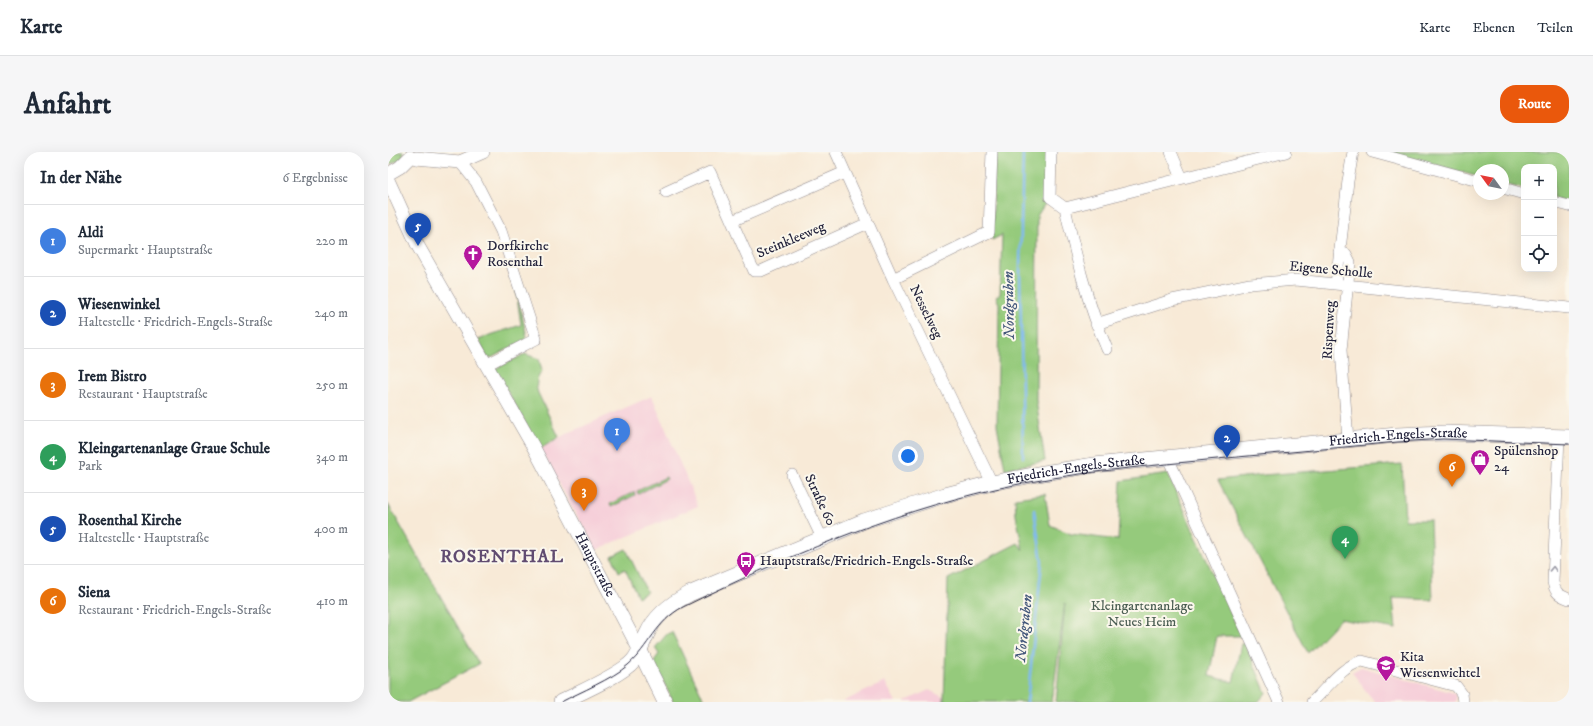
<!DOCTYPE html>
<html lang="de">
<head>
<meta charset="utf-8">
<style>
	body { margin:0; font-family:"IM FELL DW Pica",serif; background:#f6f6f7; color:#1f2937 }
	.controls { position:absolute; right:12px; top:12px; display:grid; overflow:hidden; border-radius:8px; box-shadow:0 4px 16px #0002 }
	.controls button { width:36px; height:36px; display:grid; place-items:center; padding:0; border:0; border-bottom:1px solid #e0e1e3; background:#fff; color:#1f2937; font:20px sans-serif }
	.compass { position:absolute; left:1085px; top:12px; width:36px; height:36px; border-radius:50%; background:#fff; box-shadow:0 4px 16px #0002; rotate:303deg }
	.you { position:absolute; left:520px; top:304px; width:14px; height:14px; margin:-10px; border:3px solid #fff; border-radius:50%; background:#1a73e8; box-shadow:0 0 0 6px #1a73e833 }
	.badge { display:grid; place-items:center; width:26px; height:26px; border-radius:50%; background:#ea580c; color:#fff; font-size:13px; font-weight:700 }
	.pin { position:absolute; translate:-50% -33px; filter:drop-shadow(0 1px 2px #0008) }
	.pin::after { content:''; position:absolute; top:21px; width:14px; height:12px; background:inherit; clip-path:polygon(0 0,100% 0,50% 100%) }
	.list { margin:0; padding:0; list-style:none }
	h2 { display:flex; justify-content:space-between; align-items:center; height:52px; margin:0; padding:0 16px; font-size:17px }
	h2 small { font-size:13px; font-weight:400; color:#747a83 }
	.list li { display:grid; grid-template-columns:26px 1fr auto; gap:12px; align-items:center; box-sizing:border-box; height:72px; padding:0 16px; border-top:1px solid #e0e1e3 }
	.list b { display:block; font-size:15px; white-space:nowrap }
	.list p { margin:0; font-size:13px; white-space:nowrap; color:#747a83 }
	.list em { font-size:13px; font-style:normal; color:#747a83 }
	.icon { flex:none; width:22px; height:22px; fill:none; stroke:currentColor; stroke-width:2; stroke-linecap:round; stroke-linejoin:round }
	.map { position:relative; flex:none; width:1181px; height:550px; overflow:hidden; border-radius:16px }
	header { display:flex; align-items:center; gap:24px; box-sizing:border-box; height:56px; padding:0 20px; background:#fff; border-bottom:1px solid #e0e1e3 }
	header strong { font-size:19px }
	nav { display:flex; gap:22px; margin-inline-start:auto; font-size:14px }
	.intro { display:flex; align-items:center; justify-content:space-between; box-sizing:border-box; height:96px; padding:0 24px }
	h1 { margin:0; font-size:28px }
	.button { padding:10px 18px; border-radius:16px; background:#ea580c; color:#fff; font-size:14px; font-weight:700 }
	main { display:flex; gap:24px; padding:0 24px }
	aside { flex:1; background:#fff; border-radius:16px; box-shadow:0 4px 16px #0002 }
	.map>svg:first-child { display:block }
</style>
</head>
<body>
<header>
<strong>Karte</strong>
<nav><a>Karte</a><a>Ebenen</a><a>Teilen</a></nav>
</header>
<div class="intro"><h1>Anfahrt</h1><a class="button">Route</a></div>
<main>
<aside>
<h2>In der Nähe<small>6 Ergebnisse</small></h2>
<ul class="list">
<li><span class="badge" style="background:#3f7fe0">1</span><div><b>Aldi</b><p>Supermarkt · Hauptstraße</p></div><em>220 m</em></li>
<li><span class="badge" style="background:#1a4fb4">2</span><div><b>Wiesenwinkel</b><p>Haltestelle · Friedrich-Engels-Straße</p></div><em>240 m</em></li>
<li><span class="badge" style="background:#e8710a">3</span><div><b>Irem Bistro</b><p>Restaurant · Hauptstraße</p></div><em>250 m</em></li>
<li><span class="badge" style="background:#2e9e5b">4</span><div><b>Kleingartenanlage Graue Schule</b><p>Park</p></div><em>340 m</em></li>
<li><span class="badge" style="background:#1a4fb4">5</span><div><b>Rosenthal Kirche</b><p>Haltestelle · Hauptstraße</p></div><em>400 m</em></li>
<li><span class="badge" style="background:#e8710a">6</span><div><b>Siena</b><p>Restaurant · Friedrich-Engels-Straße</p></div><em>410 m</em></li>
</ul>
</aside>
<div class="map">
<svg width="1181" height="550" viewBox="0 0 1181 550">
	<rect width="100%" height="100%" fill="#fbf7ec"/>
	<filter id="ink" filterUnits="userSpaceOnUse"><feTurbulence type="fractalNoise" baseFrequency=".025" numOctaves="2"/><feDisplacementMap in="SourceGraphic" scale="8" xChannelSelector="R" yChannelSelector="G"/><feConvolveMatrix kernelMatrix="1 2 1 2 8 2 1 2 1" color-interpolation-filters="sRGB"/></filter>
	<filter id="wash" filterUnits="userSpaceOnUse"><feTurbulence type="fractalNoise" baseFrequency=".012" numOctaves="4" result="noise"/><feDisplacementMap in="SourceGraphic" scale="16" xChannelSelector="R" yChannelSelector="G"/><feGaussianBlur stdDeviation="0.9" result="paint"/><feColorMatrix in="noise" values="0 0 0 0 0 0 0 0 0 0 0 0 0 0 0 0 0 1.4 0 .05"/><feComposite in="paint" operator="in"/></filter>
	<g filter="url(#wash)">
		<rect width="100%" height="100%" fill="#f8ead7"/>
		<path fill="#f6cfd9" d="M 264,244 L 310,354 L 208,398 L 152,297 L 178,282 Z
			M 973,515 L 1066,541 L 1068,545 L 1068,548 L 1067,550 L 987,550 L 978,539 L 964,520 Z
			M 497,530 L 508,550 L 454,550 Z
			M 541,538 L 557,546 L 556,550 L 516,550 Z"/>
		<path fill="#95ca7c" stroke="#5c765c" d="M 0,0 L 15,0 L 15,7 L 0,13 Z
			M 607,0 L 661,0 L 660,47 L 649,64 L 648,248 L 657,309 L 617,317 L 609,273 L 611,152 L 608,144 L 612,142 L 614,83 L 604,88 Z
			M 1001,0 L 1181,0 L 1181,50 L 1166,46 L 1166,15 L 1136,15 L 1136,37 L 1115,32 L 1115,18 L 1091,18 L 1091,25 Z
			M 127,132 L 139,185 L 136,188 L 103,206 L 99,205 L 90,187 L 133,173 Z
			M 137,202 L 151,207 L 154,219 C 149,226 147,232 150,241 L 171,285 L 152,297 L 107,217 Z
			M 1014,312 L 1017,368 L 1042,368 L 1045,448 L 1005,446 L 1008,477 L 952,467 L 920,501 L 830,328 L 875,323 Z
			M 780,322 L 853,484 L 829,484 L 821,524 L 845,530 L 853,492 L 857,491 L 878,541 L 870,550 L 668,550 L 677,451 L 664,550 L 556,550 L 560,427 L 630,391 L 635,398 L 628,363 L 627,346 L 657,342 L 662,373 L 683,382 L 730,388 L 733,329 Z
			M 278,325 L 279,327 L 250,342 L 249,339 Z
			M 246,340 L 247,343 L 223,355 L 222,352 Z
			M 0,352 L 91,512 L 20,550 L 0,550 Z
			M 238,397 L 259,440 L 250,445 L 237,417 L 231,420 L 224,404 Z
			M 284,480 L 317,550 L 285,550 L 266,509 L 271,502 L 267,496 L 279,482 Z"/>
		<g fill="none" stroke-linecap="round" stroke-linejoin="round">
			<path stroke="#81baf2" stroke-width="2.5" d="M 635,0 L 632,115 L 635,305
				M 639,550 L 654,410 L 646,358"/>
		</g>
	</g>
	<g filter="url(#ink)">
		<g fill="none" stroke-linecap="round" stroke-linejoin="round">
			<g stroke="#8d8689" stroke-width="12">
				<path id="minor" d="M 448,0 L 505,127 L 604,331
					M 663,0 L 662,45 L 677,56 L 898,0
					M 783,0 L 794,26
					M 984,0 L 1091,29
					M 72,10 L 88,30 L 113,79 L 148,187 L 98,213
					M 1115,36 L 1136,42
					M 278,40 L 322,20 L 366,119 L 373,119 L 480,71
					M 1166,50 L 1181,54
					M 677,56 C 688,104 699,151 719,197
					M 344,69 L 457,20
					M 951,100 L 958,102 L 962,110 L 953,198 L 960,288
					M 505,127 L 601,80 L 604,0
					M 948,132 L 960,29 L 965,0
					M 708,172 L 784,148 L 862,132 L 908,128 L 1181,156
					M 1171,284 L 1165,430 C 1167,441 1171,443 1181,447
					M 780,306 L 891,550
					M 404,323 L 434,386
					M 924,550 C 939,536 954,514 974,509 L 1068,534 L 1074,542 L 1075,550"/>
			</g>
			<g stroke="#8d8689" stroke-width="14">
				<g id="tertiary">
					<path d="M 28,6 L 72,10 L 95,0"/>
					<path d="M 0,22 L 12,15 L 22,5"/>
					<path id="s1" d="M 0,28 L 30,94 L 146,296 L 252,499"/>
				</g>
			</g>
			<g stroke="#8d8689" stroke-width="16">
				<g id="secondary">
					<path d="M 252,499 L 277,550"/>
					<path id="s2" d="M 173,550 C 191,541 233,523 245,509 C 252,501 254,491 259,482 C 267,464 284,451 301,442 L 476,369 L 557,343 L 604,331 L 650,322 L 706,313 L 1009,283 L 1056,281 L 1181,285"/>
				</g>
			</g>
			<use href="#minor" stroke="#fff" stroke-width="11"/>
			<use href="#tertiary" stroke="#fff" stroke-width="13"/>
			<use href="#secondary" stroke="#fff" stroke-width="15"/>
			<path stroke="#22223b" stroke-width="1" d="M 173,550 C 192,540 224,527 240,513 C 261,495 268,469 295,455 C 395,406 498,362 607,337 C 683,320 761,314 839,306 C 896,301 953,295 1010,290 L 1055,287 L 1181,292"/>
		</g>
		<defs><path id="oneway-chevron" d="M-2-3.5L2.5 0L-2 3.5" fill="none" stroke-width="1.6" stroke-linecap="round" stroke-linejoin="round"/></defs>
		<use stroke="#9c9ca7" href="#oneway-chevron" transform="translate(1165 417) rotate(-88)"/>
	</g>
	<defs>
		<g id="church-pin" transform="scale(1)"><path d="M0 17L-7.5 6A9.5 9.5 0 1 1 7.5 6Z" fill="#b5179e" stroke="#fbf7ec"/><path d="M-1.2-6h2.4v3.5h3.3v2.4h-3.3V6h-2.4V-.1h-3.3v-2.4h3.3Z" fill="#fff"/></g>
		<g id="shop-pin" transform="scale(1)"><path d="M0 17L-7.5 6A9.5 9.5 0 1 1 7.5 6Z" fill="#b5179e" stroke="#fbf7ec"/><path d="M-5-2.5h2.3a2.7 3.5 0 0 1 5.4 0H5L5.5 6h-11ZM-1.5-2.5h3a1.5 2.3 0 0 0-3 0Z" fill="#fff"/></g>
		<g id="bus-pin" transform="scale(1)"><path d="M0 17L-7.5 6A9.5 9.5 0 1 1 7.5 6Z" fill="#b5179e" stroke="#fbf7ec"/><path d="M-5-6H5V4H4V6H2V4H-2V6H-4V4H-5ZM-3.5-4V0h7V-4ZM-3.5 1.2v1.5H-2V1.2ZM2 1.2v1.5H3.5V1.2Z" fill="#fff"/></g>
		<g id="school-pin" transform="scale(1)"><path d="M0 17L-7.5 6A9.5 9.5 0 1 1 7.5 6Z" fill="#b5179e" stroke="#fbf7ec"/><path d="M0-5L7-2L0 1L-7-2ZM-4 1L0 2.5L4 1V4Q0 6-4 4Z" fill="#fff"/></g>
	</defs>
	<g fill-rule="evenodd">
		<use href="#church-pin" x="85" y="102"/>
		<use href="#shop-pin" x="1092" y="307"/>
		<use href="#bus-pin" x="358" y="409"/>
		<use href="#school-pin" x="998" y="513"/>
	</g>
	<g text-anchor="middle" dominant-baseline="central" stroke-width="4" stroke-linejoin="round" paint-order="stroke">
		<g font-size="14" fill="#22223b" stroke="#fbf7ec">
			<text transform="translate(403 88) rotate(-23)">Steinkleeweg</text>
			<text transform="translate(943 118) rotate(5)">Eigene Scholle</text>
			<text transform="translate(538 160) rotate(64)">Nesselweg</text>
			<text transform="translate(941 178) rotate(-87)">Rispenweg</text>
			<text stroke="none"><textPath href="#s2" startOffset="905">Friedrich-Engels-Straße</textPath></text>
			<text stroke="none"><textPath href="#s2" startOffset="581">Friedrich-Engels-Straße</textPath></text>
			<text transform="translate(432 348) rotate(65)">Straße 60</text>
			<text stroke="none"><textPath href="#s1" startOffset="437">Hauptstraße</textPath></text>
		</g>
		<g font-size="14" fill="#22223b" stroke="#fbf7ec" text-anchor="start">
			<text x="99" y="94">Dorfkirche<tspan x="99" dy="16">Rosenthal</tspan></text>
			<text x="1106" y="299">Spülenshop<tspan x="1106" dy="16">24</tspan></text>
			<text x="372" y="409">Hauptstraße/Friedrich-Engels-Straße</text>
			<text x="1012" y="505">Kita<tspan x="1012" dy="16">Wiesenwichtel</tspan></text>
		</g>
		<g font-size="14" fill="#4a5d52" stroke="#fbf7ec">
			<text x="754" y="454">Kleingartenanlage<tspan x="754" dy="16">Neues Heim</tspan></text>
		</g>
		<g font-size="15" font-style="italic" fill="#43577b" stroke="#fbf7ec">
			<text transform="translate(621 153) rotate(-91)">Nordgraben</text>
			<text transform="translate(636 476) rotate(-84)">Nordgraben</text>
		</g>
		<g font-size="18" font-weight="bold" letter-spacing="1" fill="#614c71" stroke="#fbf7ec">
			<text x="114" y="405">ROSENTHAL</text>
		</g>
	</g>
</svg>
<div class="controls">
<button>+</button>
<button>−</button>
<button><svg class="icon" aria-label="locate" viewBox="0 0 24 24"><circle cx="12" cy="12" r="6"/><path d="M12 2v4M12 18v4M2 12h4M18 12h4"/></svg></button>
</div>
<svg class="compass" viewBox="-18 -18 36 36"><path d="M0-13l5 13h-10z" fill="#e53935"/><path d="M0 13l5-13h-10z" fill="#747a83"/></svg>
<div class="you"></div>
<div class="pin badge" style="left:229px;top:299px;background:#3f7fe0">1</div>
<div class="pin badge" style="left:839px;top:306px;background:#1a4fb4">2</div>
<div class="pin badge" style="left:196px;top:359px;background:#e8710a">3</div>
<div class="pin badge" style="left:957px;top:407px;background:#2e9e5b">4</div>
<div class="pin badge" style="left:30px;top:94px;background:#1a4fb4">5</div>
<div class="pin badge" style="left:1064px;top:335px;background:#e8710a">6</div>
</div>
</main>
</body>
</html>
